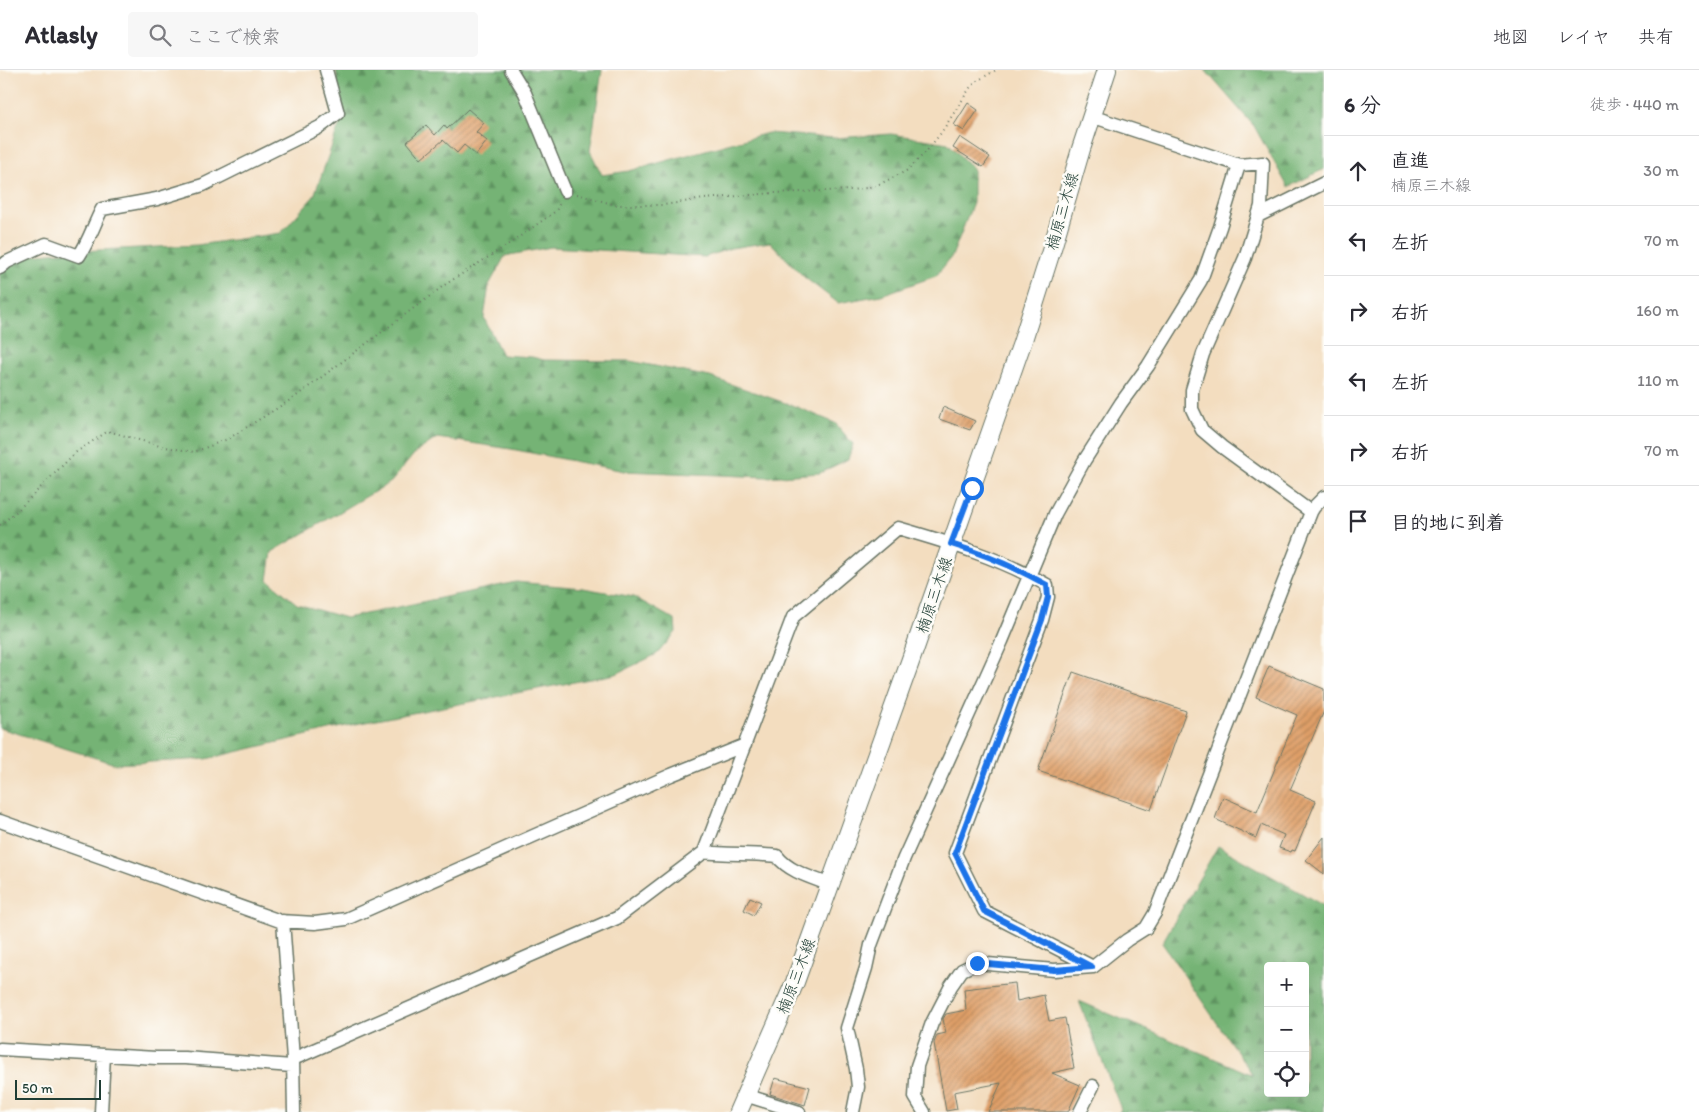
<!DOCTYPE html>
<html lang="ja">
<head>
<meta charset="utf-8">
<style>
	body { margin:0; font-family:Itim,"Klee One",sans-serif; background:#f7f7f7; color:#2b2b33 }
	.controls { position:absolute; right:15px; bottom:15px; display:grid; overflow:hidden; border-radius:5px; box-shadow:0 5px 20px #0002 }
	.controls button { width:45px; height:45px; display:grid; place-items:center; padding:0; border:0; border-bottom:1px solid #e1e1e2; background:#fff; color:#2b2b33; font:25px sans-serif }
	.scale { position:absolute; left:15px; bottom:12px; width:86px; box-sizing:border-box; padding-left:5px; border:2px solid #1f3d34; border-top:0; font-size:14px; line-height:18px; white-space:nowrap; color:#1f3d34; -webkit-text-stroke:4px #fdfcf7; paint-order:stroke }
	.stop { position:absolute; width:15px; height:15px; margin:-11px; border:4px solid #1a73e8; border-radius:50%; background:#fff }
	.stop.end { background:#1a73e8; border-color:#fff; box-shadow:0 1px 5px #0008 }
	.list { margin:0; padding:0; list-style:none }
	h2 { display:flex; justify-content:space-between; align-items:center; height:65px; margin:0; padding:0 20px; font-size:21px }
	h2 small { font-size:16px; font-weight:400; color:#7c7c81 }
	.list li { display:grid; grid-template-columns:32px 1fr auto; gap:15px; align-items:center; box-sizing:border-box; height:70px; padding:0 20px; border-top:1px solid #e1e1e2 }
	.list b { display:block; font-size:19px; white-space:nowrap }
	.list p { margin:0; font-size:16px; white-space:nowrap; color:#7c7c81 }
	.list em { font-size:16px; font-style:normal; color:#7c7c81 }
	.icon { flex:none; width:28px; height:28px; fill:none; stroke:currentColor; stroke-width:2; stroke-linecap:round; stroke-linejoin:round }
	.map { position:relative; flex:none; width:1324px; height:1042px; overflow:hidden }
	header { display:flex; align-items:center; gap:30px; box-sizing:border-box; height:70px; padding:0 25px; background:#fff; border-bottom:1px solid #e1e1e2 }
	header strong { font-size:24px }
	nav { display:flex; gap:28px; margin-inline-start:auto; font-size:18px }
	.search { width:350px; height:45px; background:#f7f7f7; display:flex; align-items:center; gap:12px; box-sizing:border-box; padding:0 18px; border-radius:5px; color:#7c7c81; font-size:19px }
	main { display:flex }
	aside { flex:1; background:#fff }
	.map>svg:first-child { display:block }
</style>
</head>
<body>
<header>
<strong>Atlasly</strong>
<div class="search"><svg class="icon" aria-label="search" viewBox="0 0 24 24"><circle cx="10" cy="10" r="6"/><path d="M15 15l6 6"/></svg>ここで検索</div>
<nav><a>地図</a><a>レイヤ</a><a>共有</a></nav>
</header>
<main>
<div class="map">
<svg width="1324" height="1042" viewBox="0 0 1324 1042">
	<defs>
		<pattern id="forest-firs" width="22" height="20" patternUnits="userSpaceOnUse" patternTransform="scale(1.25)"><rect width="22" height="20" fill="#74b374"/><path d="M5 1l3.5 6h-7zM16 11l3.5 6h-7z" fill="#5f9360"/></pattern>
		<pattern id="building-hatch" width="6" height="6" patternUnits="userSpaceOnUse" patternTransform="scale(1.25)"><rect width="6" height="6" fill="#df9f68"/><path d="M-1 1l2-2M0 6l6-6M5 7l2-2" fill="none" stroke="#b48356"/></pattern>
	</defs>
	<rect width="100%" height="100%" fill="#fdfcf7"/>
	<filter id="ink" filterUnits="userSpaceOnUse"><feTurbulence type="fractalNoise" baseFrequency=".02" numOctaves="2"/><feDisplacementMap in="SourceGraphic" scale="10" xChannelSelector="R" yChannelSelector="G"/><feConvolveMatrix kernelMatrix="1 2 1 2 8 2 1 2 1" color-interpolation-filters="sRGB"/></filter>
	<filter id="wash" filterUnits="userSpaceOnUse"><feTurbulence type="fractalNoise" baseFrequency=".0096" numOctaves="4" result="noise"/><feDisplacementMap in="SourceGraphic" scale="20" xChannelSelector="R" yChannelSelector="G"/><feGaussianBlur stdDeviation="1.12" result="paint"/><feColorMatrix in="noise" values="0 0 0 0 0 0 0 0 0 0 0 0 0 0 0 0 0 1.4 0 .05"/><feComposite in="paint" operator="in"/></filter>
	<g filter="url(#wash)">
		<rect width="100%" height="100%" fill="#f3ddbf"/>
		<path fill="url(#forest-firs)" stroke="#4a7854" fill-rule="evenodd" d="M 336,0 L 602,0 L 590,81 L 602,105 L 629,101 L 768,63 L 835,68 L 891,64 L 948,73 L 973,99 L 973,133 L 952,186 L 936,206 L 881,225 L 838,233 L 804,207 L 770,172 L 731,178 L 705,187 L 551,177 L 505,186 L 489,215 L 484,248 L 502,285 L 532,287 L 544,290 L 630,291 L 710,307 L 797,337 L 835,353 L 853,374 L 848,389 L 820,403 L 767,407 L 624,401 L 511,379 L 437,368 L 415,383 L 391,412 L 272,482 L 268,510 L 297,534 L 346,548 L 516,512 L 583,518 L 634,527 L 675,550 L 676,562 L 657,584 L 616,604 L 355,654 L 206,689 L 115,694 L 0,658 L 0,188 L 60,182 L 197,175 L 281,163 L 314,126 L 341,50 Z
			M 1205,0 L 1324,0 L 1324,99 L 1288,117 L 1254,56 Z
			M 1218,776 L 1324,836 L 1324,1042 L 1119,1042 L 1121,1039 L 1079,931 L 1253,1005 L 1162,873 ZM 1268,896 L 1305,896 L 1305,1023 L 1268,1023 Z"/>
		<g id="blocks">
			<path fill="url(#building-hatch)" d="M 968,33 L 978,40 L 964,61 L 954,55 Z
				M 468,39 L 484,53 L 476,62 L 487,71 L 476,85 L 464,75 L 457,83 L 443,70 L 421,89 L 407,72 L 426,55 L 435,65 L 444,55 L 447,59 Z
				M 960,67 L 990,87 L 983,97 L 953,78 Z
				M 943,337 L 975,351 L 970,360 L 939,349 Z
				M 1269,596 L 1324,619 L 1324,641 L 1290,720 L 1316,731 L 1295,781 L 1292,780 L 1291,782 L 1279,778 L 1284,765 L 1261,755 L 1256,768 L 1215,749 L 1223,727 L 1257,742 L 1297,645 L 1256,627 Z
				M 1073,602 L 1186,641 L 1151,740 L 1038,701 Z
				M 1324,767 L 1324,804 L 1306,790 Z
				M 750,827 L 761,832 L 754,845 L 744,840 Z
				M 1015,913 L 1017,931 L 1044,925 L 1049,951 L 1065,948 L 1074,998 L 1052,1003 L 1080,1015 L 1068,1042 L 988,1042 L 1001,1013 L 954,1022 L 957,1039 L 946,1041 L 934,973 L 937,965 L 946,963 L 943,949 L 946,944 L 966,940 L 964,919 Z
				M 775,1008 L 810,1017 L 805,1035 L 770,1024 Z"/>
		</g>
	</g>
	<g filter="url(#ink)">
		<use href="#blocks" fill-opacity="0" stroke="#697565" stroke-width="1"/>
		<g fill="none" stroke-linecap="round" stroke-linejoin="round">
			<g stroke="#697565" stroke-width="15">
				<path id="street" d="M 511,0 L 525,23 L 565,121
					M 1091,46 L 1239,95 L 1263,93 L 1261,136 L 1245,188 L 1203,284 L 1192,320 L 1192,339 L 1202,360 L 1222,377 L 1311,442
					M 1258,146 L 1324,113
					M 0,198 L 7,192 L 46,174 L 79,186 C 89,171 94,154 102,139 L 157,129 L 203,115 L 320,57 L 338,43 L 326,0
					M 0,751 L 280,851 L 315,853 L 346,849 L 671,705 L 745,675
					M 704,782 C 728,785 752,783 777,786 C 789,802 813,808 831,815
					M 283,851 L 293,989 L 294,1042
					M 0,979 L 156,988 L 185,988 L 292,996
					M 293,989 L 617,848 L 704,782 L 793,547 L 898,458 C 950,473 1000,488 1047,515 L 1048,527 L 1042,550 L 955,783 L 984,841 L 1093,897
					M 745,1025 L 799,1042
					M 101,1042 L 104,985
					M 853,1042 L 858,1017 L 856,999 L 847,958 L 866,898 L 871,875 L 904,788 L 1002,571 L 1055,444 L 1084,391 L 1121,333 L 1148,296 L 1201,210 L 1220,157 L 1239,95
					M 924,1042 L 915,1027 L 917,996 L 932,953 L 951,916 L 962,900 L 977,893 L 1054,900 L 1093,897 L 1127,870 L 1146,858 L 1155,843 L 1311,442 L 1314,437 L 1324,427
					M 1080,1042 L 1093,1016"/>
			</g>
			<g stroke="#697565" stroke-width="20">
				<path id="secondary" d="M 738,1042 L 795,912 L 910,592 L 1022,273 L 1053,175 L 1081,79 L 1107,0"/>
			</g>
			<path stroke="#697565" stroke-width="2" stroke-dasharray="1 4" stroke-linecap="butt" d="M 577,124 L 616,135 L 663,135 L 704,129 L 773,123 L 852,120 L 866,118 L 882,113 L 906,101 L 925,83 L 941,63 L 970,18 L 977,11 L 996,0
				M 0,455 L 17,441 L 75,383 L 108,361 L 160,376 L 194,382 L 228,369 L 295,327 L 446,214 L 512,172 L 556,141 L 561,131"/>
			<use href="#street" stroke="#fff" stroke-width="12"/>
			<use href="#secondary" stroke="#fff" stroke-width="18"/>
		</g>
	</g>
	<g fill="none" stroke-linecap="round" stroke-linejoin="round" filter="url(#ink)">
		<path stroke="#1a73e8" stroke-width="6" d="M 972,418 L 951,474 C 984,484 1017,498 1047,515 L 1048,527 L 1042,550 L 955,783 L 984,841 L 1092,897 L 1054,900 L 977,893"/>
	</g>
	<g text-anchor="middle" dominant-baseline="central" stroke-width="5" stroke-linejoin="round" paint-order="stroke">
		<g font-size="16" fill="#1f3d34" stroke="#fdfcf7">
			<text transform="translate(1062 141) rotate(-74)">楠原三木線</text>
			<text transform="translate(934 525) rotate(-71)">楠原三木線</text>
			<text transform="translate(796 906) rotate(-69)">楠原三木線</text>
		</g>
	</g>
</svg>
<div class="controls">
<button>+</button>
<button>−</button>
<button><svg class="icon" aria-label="locate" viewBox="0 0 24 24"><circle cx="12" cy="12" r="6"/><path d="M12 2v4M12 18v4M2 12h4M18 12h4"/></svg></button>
</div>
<div class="scale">50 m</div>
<div class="stop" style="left:972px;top:418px"></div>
<div class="stop end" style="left:977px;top:893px"></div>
</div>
<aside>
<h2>6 分<small>徒歩 · 440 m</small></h2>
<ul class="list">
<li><svg class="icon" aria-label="ahead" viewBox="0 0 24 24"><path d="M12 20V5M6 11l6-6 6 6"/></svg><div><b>直進</b><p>楠原三木線</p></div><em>30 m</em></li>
<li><svg class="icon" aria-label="left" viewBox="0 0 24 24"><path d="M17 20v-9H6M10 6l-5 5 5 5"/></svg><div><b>左折</b></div><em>70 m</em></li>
<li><svg class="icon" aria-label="right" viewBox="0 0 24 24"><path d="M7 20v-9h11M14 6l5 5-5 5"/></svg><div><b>右折</b></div><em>160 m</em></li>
<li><svg class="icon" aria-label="left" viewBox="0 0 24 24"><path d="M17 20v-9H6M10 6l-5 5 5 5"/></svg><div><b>左折</b></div><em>110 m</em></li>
<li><svg class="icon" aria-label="right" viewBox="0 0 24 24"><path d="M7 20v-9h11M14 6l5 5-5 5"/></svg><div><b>右折</b></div><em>70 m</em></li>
<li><svg class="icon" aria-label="arrive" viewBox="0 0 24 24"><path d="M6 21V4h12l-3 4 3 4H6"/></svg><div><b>目的地に到着</b></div></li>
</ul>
</aside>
</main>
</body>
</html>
